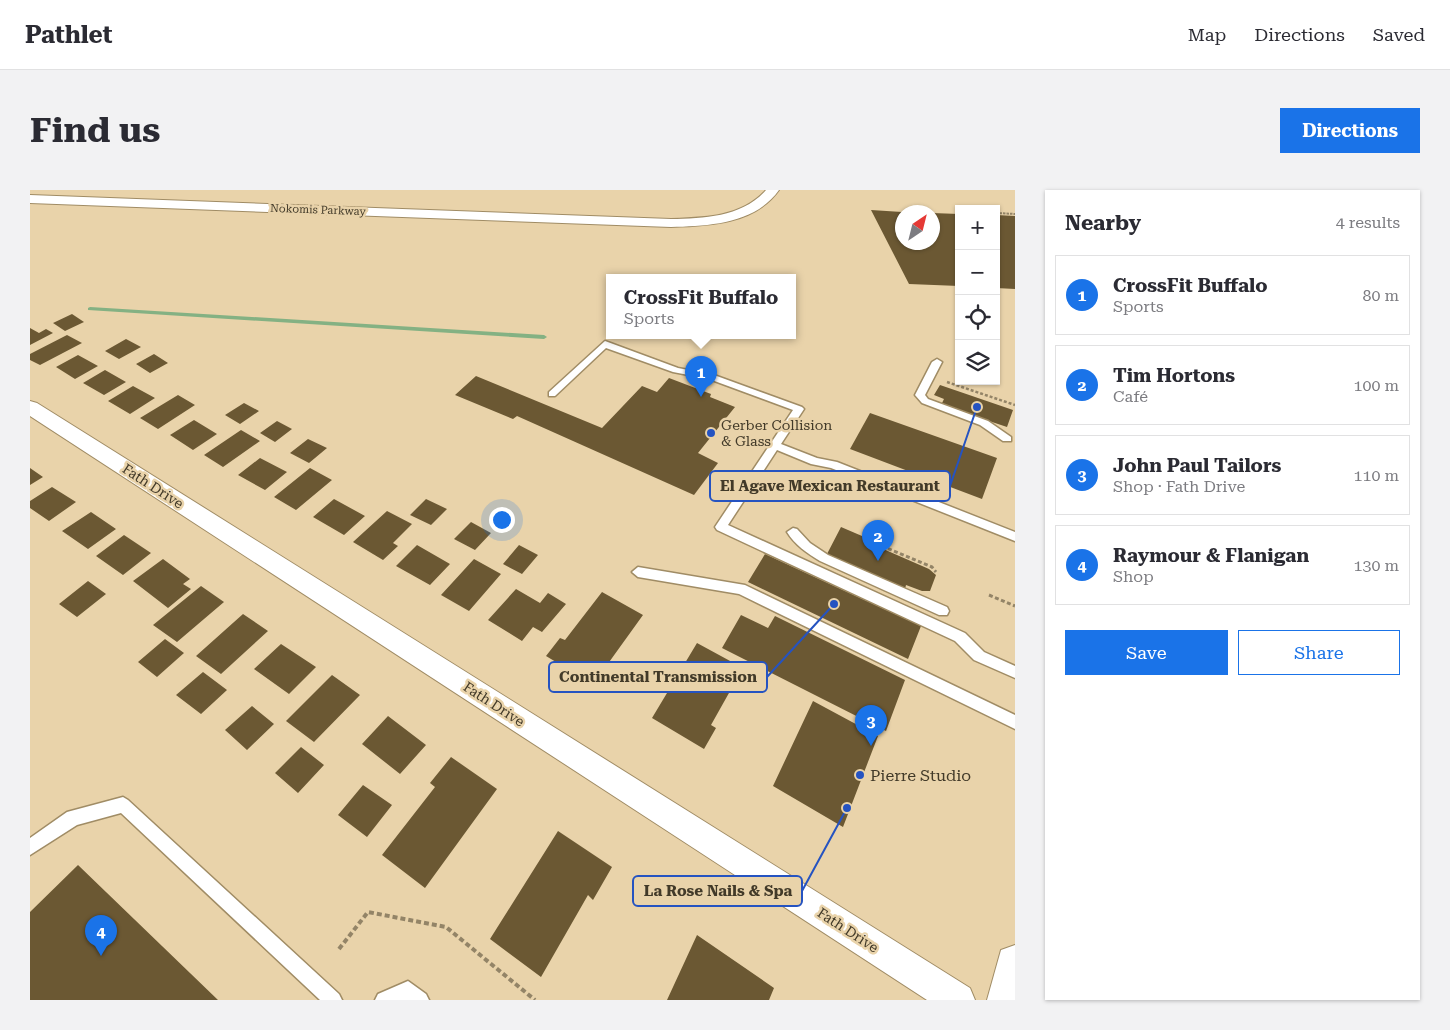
<!DOCTYPE html>
<html lang="en">
<head>
<meta charset="utf-8">
<style>
	body { margin:0; font-family:"Roboto Serif",serif; background:#f2f2f3; color:#2b2b33 }
	.controls { position:absolute; right:15px; top:15px; display:grid; overflow:hidden; border-radius:0px; box-shadow:0 1px 4px #0004 }
	.controls button { width:45px; height:45px; display:grid; place-items:center; padding:0; border:0; border-bottom:1px solid #e1e1e2; background:#fff; color:#2b2b33; font:25px sans-serif }
	.compass { position:absolute; left:865px; top:15px; width:45px; height:45px; border-radius:50%; background:#fff; box-shadow:0 1px 4px #0004; rotate:35deg }
	.you { position:absolute; left:471px; top:329px; width:18px; height:18px; margin:-12px; border:4px solid #fff; border-radius:50%; background:#1a73e8; box-shadow:0 0 0 8px #1a73e833 }
	.badge { display:grid; place-items:center; width:32px; height:32px; border-radius:50%; background:#1a73e8; color:#fff; font-size:16px; font-weight:700 }
	.pin { position:absolute; translate:-50% -41px; filter:drop-shadow(0 1px 2px #0008) }
	.pin::after { content:''; position:absolute; top:26px; width:18px; height:15px; background:inherit; clip-path:polygon(0 0,100% 0,50% 100%) }
	.popup { position:absolute; left:576px; top:84px; width:190px; height:65px; box-sizing:border-box; display:grid; place-content:center; border-radius:0px; background:#fff; filter:drop-shadow(0 1px 4px #0005); font-size:16px; white-space:nowrap; color:#7c7c81 }
	.popup b { font-size:19px; color:#2b2b33 }
	.popup::after { content:''; position:absolute; left:50%; top:100%; margin-left:-10px; border:10px solid transparent; border-top-color:#fff }
	.list { margin:0; padding:0; list-style:none }
	h2 { display:flex; justify-content:space-between; align-items:center; height:65px; margin:0; padding:0 20px; font-size:21px }
	h2 small { font-size:16px; font-weight:400; color:#7c7c81 }
	.list li { display:grid; grid-template-columns:32px 1fr auto; gap:15px; align-items:center; box-sizing:border-box; height:80px; margin:0 10px 10px; padding:0 10px; border:1px solid #e1e1e2; border-radius:0px }
	.list b { display:block; font-size:19px; white-space:nowrap }
	.list p { margin:0; font-size:16px; white-space:nowrap; color:#7c7c81 }
	.list em { font-size:16px; font-style:normal; color:#7c7c81 }
	.actions { display:flex; gap:10px; padding:15px 20px }
	.actions a { flex:1; padding:11px 0; border:1px solid #1a73e8; border-radius:0px; text-align:center; font-size:18px; color:#1a73e8 }
	.actions .main { background:#1a73e8; color:#fff }
	.icon { flex:none; width:28px; height:28px; fill:none; stroke:currentColor; stroke-width:2; stroke-linecap:round; stroke-linejoin:round }
	.map { position:relative; flex:none; width:985px; height:810px; overflow:hidden; border-radius:0px }
	header { display:flex; align-items:center; gap:30px; box-sizing:border-box; height:70px; padding:0 25px; background:#fff; border-bottom:1px solid #e1e1e2 }
	header strong { font-size:24px }
	nav { display:flex; gap:28px; margin-inline-start:auto; font-size:18px }
	.intro { display:flex; align-items:center; justify-content:space-between; box-sizing:border-box; height:120px; padding:0 30px }
	h1 { margin:0; font-size:35px }
	.button { padding:12px 22px; border-radius:0px; background:#1a73e8; color:#fff; font-size:18px; font-weight:700 }
	main { display:flex; gap:30px; padding:0 30px }
	aside { flex:1; background:#fff; border-radius:0px; box-shadow:0 1px 4px #0004 }
	.map>svg:first-child { display:block }
</style>
</head>
<body>
<header>
<strong>Pathlet</strong>
<nav><a>Map</a><a>Directions</a><a>Saved</a></nav>
</header>
<div class="intro"><h1>Find us</h1><a class="button">Directions</a></div>
<main>
<div class="map">
<svg width="985" height="810" viewBox="0 0 985 810">
	<rect width="100%" height="100%" fill="#e9d3aa"/>
	<g fill="none" stroke-linecap="round" stroke-linejoin="round">
		<path fill="#84b183" fill-rule="evenodd" d="M 60,117 L 514,145 L 517,147 L 514,149 L 58,120 L 58,118 Z"/>
	</g>
	<path fill="#6b5833" d="M 841,20 L 872,22 L 872,52 L 902,52 L 902,23 L 929,24 L 929,96 L 879,94 Z
		M 966,25 L 985,26 L 985,99 L 966,98 Z
		M 42,124 L 54,132 L 35,141 L 23,133 Z
		M 0,138 L 9,143 L 16,139 L 23,143 L 0,155 Z
		M 37,145 L 52,153 L 10,175 L 0,170 L 0,164 Z
		M 96,149 L 111,157 L 89,169 L 75,161 Z
		M 124,164 L 138,173 L 120,183 L 106,174 Z
		M 48,165 L 68,176 L 45,189 L 26,177 Z
		M 75,180 L 96,192 L 74,205 L 53,193 Z
		M 446,186 L 572,238 L 612,196 L 627,202 L 639,188 L 681,204 L 680,207 L 705,217 L 668,263 L 688,273 L 664,305 L 487,226 L 483,229 L 425,205 Z
		M 910,195 L 983,220 L 977,237 L 911,215 L 914,209 L 904,205 Z
		M 103,196 L 125,208 L 100,224 L 78,211 Z
		M 148,205 L 165,215 L 128,239 L 110,228 Z
		M 214,213 L 229,221 L 210,234 L 195,225 Z
		M 840,223 L 967,268 L 952,309 L 820,259 Z
		M 164,230 L 187,244 L 163,260 L 140,245 Z
		M 247,231 L 262,239 L 245,252 L 230,243 Z
		M 211,240 L 230,251 L 193,277 L 174,265 Z
		M 278,249 L 297,258 L 279,273 L 260,263 Z
		M 230,268 L 257,282 L 235,300 L 208,285 Z
		M 0,278 L 13,287 L 0,295 Z
		M 280,278 L 302,290 L 266,320 L 244,307 Z
		M 22,297 L 46,312 L 19,331 L 0,318 L 0,311 Z
		M 304,309 L 335,326 L 314,345 L 283,327 Z
		M 396,309 L 417,319 L 401,335 L 380,325 Z
		M 357,321 L 382,334 L 363,353 L 368,356 L 353,370 L 323,352 Z
		M 61,322 L 86,339 L 58,359 L 32,341 Z
		M 441,332 L 461,343 L 445,360 L 424,349 Z
		M 811,337 L 853,355 L 851,358 L 899,379 L 906,385 L 900,401 L 892,401 L 876,395 L 875,399 L 797,364 Z
		M 94,345 L 121,363 L 93,385 L 66,366 Z
		M 387,355 L 420,374 L 400,395 L 366,376 Z
		M 489,355 L 508,365 L 492,384 L 473,374 Z
		M 735,364 L 891,436 L 878,469 L 718,392 Z
		M 133,369 L 160,389 L 153,394 L 161,399 L 138,418 L 103,391 Z
		M 444,369 L 471,384 L 439,421 L 411,405 Z
		M 58,391 L 76,404 L 47,427 L 29,414 Z
		M 171,396 L 194,412 L 147,452 L 123,435 Z
		M 486,399 L 510,413 L 518,403 L 536,414 L 512,442 L 503,437 L 492,451 L 458,430 Z
		M 572,402 L 613,425 L 577,475 L 575,473 L 561,493 L 516,466 L 530,448 L 535,450 Z
		M 213,424 L 238,441 L 191,484 L 166,466 Z
		M 711,425 L 738,438 L 745,426 L 875,490 L 856,541 L 692,458 Z
		M 135,449 L 154,463 L 127,487 L 108,472 Z
		M 667,453 L 713,478 L 681,535 L 686,538 L 674,559 L 622,528 Z
		M 251,454 L 286,477 L 259,504 L 224,479 Z
		M 173,482 L 197,500 L 171,524 L 146,505 Z
		M 302,485 L 330,505 L 284,552 L 256,531 Z
		M 783,511 L 848,546 L 813,637 L 743,596 Z
		M 222,516 L 244,534 L 217,560 L 195,540 Z
		M 358,526 L 396,555 L 370,584 L 332,554 Z
		M 271,557 L 294,575 L 268,603 L 245,583 Z
		M 421,567 L 467,599 L 395,698 L 352,665 L 405,597 L 400,593 Z
		M 333,595 L 362,615 L 337,647 L 308,625 Z
		M 528,641 L 582,677 L 563,710 L 558,705 L 511,787 L 460,749 Z
		M 48,675 L 188,810 L 0,810 L 0,722 Z
		M 667,745 L 744,798 L 739,810 L 637,810 Z"/>
	<g fill="none" stroke-linecap="round" stroke-linejoin="round">
		<g stroke="#a08c65" stroke-width="3">
			<path id="service" d="M 575,151 L 648,178 L 684,185 L 772,217 L 774,219 L 751,254 L 787,268 L 807,272 L 985,342 L 985,351 L 801,278 L 781,274 L 747,260 L 698,335 L 935,443 L 954,462 L 985,476 L 985,488 L 944,470 L 925,451 L 687,340 L 685,337 L 763,220 L 679,189 L 643,182 L 576,158 L 525,206 L 519,206 L 519,202 Z
				M 907,169 L 912,172 L 895,205 L 898,209 L 958,231 L 981,247 L 981,251 L 973,251 L 950,235 L 892,213 L 885,205 L 902,172 Z
				M 763,338 L 767,339 L 780,353 L 798,365 L 917,417 L 919,421 L 917,425 L 909,425 L 790,371 C 777,363 765,355 757,342 Z
				M 608,377 L 715,395 L 985,525 L 985,539 L 709,404 L 608,387 L 602,382 Z
				M 93,607 L 98,610 L 309,804 L 312,810 L 290,810 L 91,623 L 47,635 L 0,665 L 0,648 L 37,622 Z
				M 378,791 L 396,804 L 399,810 L 345,810 L 348,804 Z"/>
		</g>
		<g stroke="#a08c65" stroke-width="2">
			<path id="minor" d="M 736,0 L 749,0 C 725,34 679,36 641,37 L 0,13 L 0,5 L 641,29 C 675,28 712,27 736,0 Z
				M 0,211 L 7,213 L 940,798 L 945,810 L 897,810 L 0,226 Z"/>
		</g>
		<g stroke="#a08c65" stroke-width="2">
			<path id="secondary" d="M 985,755 L 985,810 L 957,810 L 971,760 Z"/>
		</g>
		<path stroke="#938467" stroke-width="2" stroke-dasharray="2.5 1" stroke-linecap="butt" d="M 966,23 L 985,24"/>
		<path stroke="#938467" stroke-width="2.5" stroke-dasharray="3 2" stroke-linecap="butt" d="M 917,192 L 985,215"/>
		<path stroke="#938467" stroke-width="3" stroke-dasharray="4 2.5" stroke-linecap="butt" d="M 852,356 L 902,377 L 906,382
			M 959,405 L 985,416"/>
		<path stroke="#938467" stroke-width="4" stroke-dasharray="5 3" stroke-linecap="butt" d="M 309,759 L 338,722 L 416,737 L 505,810"/>
		<use href="#service" fill="#fff" fill-rule="evenodd"/>
		<use href="#minor" fill="#fff" fill-rule="evenodd"/>
		<use href="#secondary" fill="#fff" fill-rule="evenodd"/>
	</g>
	<g fill="#2553c1" stroke="#e9d3aa" stroke-width="2">
		<circle cx="681" cy="243" r="5"/>
		<circle cx="830" cy="585" r="5"/>
	</g>
	<g text-anchor="middle" dominant-baseline="central" stroke-width="5" stroke-linejoin="round" paint-order="stroke">
		<g font-size="11" fill="#423a29" stroke="#e9d3aa">
			<text transform="translate(288 20) rotate(2)">Nokomis Parkway</text>
		</g>
		<g font-size="14" fill="#423a29" stroke="#e9d3aa" text-anchor="start">
			<text x="691" y="235">Gerber Collision<tspan x="691" dy="16">&amp; Glass</tspan></text>
		</g>
		<g font-size="14" fill="#423a29" stroke="#e9d3aa">
			<text transform="translate(123 296) rotate(33)">Fath Drive</text>
			<text transform="translate(464 514) rotate(33)">Fath Drive</text>
			<text transform="translate(818 740) rotate(33)">Fath Drive</text>
		</g>
		<g font-size="16" fill="#423a29" stroke="#e9d3aa" text-anchor="start">
			<text x="840" y="585">Pierre Studio</text>
		</g>
	</g>
	<path fill="none" stroke="#2553c1" stroke-width="2" d="M947 217L920 296M804 414L737 487M817 618L772 701"/>
	<g fill="#2553c1" stroke="#e9d3aa" stroke-width="2">
		<circle cx="947" cy="217" r="5"/>
		<circle cx="804" cy="414" r="5"/>
		<circle cx="817" cy="618" r="5"/>
	</g>
	<g fill="#e9d3aa" stroke="#2553c1" stroke-width="2">
		<rect x="680" y="281" width="240" height="30" rx="5"/>
		<rect x="519" y="472" width="218" height="30" rx="5"/>
		<rect x="603" y="686" width="169" height="30" rx="5"/>
	</g>
	<g font-size="15" text-anchor="middle" font-weight="bold" fill="#423a29">
		<text x="800" y="301">El Agave Mexican Restaurant</text>
		<text x="628" y="492">Continental Transmission</text>
		<text x="688" y="706">La Rose Nails &amp; Spa</text>
	</g>
</svg>
<div class="controls">
<button>+</button>
<button>−</button>
<button><svg class="icon" aria-label="locate" viewBox="0 0 24 24"><circle cx="12" cy="12" r="6"/><path d="M12 2v4M12 18v4M2 12h4M18 12h4"/></svg></button>
<button><svg class="icon" aria-label="layers" viewBox="0 0 24 24"><path d="M12 4l9 5-9 5-9-5zM3 14l9 5 9-5"/></svg></button>
</div>
<svg class="compass" viewBox="-18 -18 36 36"><path d="M0-13l5 13h-10z" fill="#e53935"/><path d="M0 13l5-13h-10z" fill="#7c7c81"/></svg>
<div class="you"></div>
<div class="pin badge" style="left:671px;top:207px">1</div>
<div class="popup"><b>CrossFit Buffalo</b>Sports</div>
<div class="pin badge" style="left:848px;top:371px">2</div>
<div class="pin badge" style="left:841px;top:556px">3</div>
<div class="pin badge" style="left:71px;top:766px">4</div>
</div>
<aside>
<h2>Nearby<small>4 results</small></h2>
<ul class="list">
<li><span class="badge">1</span><div><b>CrossFit Buffalo</b><p>Sports</p></div><em>80 m</em></li>
<li><span class="badge">2</span><div><b>Tim Hortons</b><p>Café</p></div><em>100 m</em></li>
<li><span class="badge">3</span><div><b>John Paul Tailors</b><p>Shop · Fath Drive</p></div><em>110 m</em></li>
<li><span class="badge">4</span><div><b>Raymour &amp; Flanigan</b><p>Shop</p></div><em>130 m</em></li>
</ul>
<div class="actions"><a class="main">Save</a><a>Share</a></div>
</aside>
</main>
</body>
</html>
